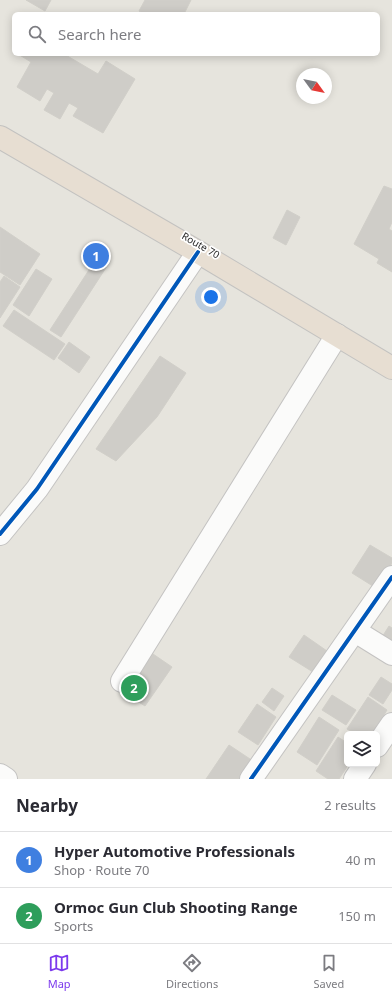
<!DOCTYPE html>
<html lang="en">
<head>
<meta charset="utf-8">
<style>
	body { margin:0; font-family:"Noto Sans",sans-serif; background:#f7f7f7; color:#2b2b33 }
	.controls { position:absolute; right:12px; bottom:12px; display:grid; overflow:hidden; border-radius:6px; box-shadow:0 2px 10px #0003 }
	.controls button { width:36px; height:36px; display:grid; place-items:center; padding:0; border:0; border-bottom:1px solid #e1e1e2; background:#fff; color:#2b2b33; font:20px sans-serif }
	.compass { position:absolute; left:296px; top:68px; width:36px; height:36px; border-radius:50%; background:#fff; box-shadow:0 2px 10px #0003; rotate:123deg }
	.you { position:absolute; left:211px; top:297px; width:14px; height:14px; margin:-10px; border:3px solid #fff; border-radius:50%; background:#1a73e8; box-shadow:0 0 0 6px #1a73e833 }
	.badge { display:grid; place-items:center; width:26px; height:26px; border-radius:50%; background:#7c3aed; color:#fff; font-size:13px; font-weight:700 }
	.pin { position:absolute; translate:-50% -50%; border:2px solid #fff; box-shadow:0 1px 4px #0006 }
	.list { margin:0; padding:0; list-style:none }
	h2 { display:flex; justify-content:space-between; align-items:center; height:52px; margin:0; padding:0 16px; font-size:17px }
	h2 small { font-size:13px; font-weight:400; color:#7c7c81 }
	.list li { display:grid; grid-template-columns:26px 1fr auto; gap:12px; align-items:center; box-sizing:border-box; height:56px; padding:0 16px; border-top:1px solid #e1e1e2 }
	.list b { display:block; font-size:15px; white-space:nowrap }
	.list p { margin:0; font-size:13px; white-space:nowrap; color:#7c7c81 }
	.list em { font-size:13px; font-style:normal; color:#7c7c81 }
	.icon { flex:none; width:22px; height:22px; fill:none; stroke:currentColor; stroke-width:2; stroke-linecap:round; stroke-linejoin:round }
	.map { position:relative; flex:none; width:392px; height:779px; overflow:hidden }
	.search { position:absolute; background:#fff; box-shadow:0 2px 10px #0003; left:12px; right:12px; top:12px; height:44px; display:flex; align-items:center; gap:10px; box-sizing:border-box; padding:0 14px; border-radius:6px; color:#7c7c81; font-size:15px }
	.sheet { height:164px; background:#fff }
	nav { display:flex; justify-content:space-around; align-items:center; box-sizing:border-box; height:56px; border-top:1px solid #e1e1e2; background:#fff; font-size:11px; color:#7c7c81 }
	nav a { display:grid; justify-items:center; gap:2px }
	nav .on { color:#7c3aed }
	.map>svg:first-child { display:block }
</style>
</head>
<body>
<div class="map">
<svg width="392" height="779" viewBox="0 0 392 779">
	<rect width="100%" height="100%" fill="#e6e4dd"/>
	<path fill="#cfcdc8" stroke="#d1cfc9" d="M 26,0 L 51,0 L 45,11 Z
		M 145,0 L 191,0 L 184,14 L 145,14 L 139,11 Z
		M 18,54 L 64,54 L 98,74 L 106,61 L 135,79 L 103,133 L 73,116 L 78,108 L 69,103 L 60,119 L 44,110 L 54,93 L 47,89 L 40,101 L 17,87 L 31,62 Z
		M 384,186 L 392,189 L 392,222 L 389,229 L 392,231 L 392,272 L 377,263 L 379,259 L 354,244 Z
		M 287,210 L 300,217 L 286,245 L 273,238 Z
		M 0,227 L 40,254 L 20,285 L 0,272 Z
		M 98,256 L 109,263 L 87,297 L 76,290 Z
		M 36,269 L 52,279 L 29,316 L 13,305 Z
		M 4,276 L 20,287 L 0,318 L 0,282 Z
		M 76,290 L 87,297 L 61,337 L 50,330 Z
		M 14,310 L 65,344 L 54,360 L 3,326 Z
		M 69,342 L 90,357 L 79,373 L 58,358 Z
		M 160,356 L 186,373 L 157,417 L 116,461 L 96,449 Z
		M 370,545 L 392,558 L 392,563 L 376,588 L 352,573 Z
		M 389,626 L 392,628 L 392,650 L 379,642 Z
		M 304,635 L 327,651 L 313,672 L 289,657 Z
		M 153,654 L 172,667 L 145,706 L 126,694 Z
		M 381,677 L 392,684 L 392,690 L 383,704 L 369,695 Z
		M 272,688 L 284,696 L 274,711 L 262,702 Z
		M 332,695 L 356,710 L 346,725 L 322,710 Z
		M 368,697 L 387,710 L 372,734 L 355,734 L 347,729 Z
		M 257,704 L 276,717 L 258,745 L 238,732 Z
		M 319,717 L 339,730 L 317,765 L 297,752 Z
		M 338,737 L 347,743 L 347,764 L 349,764 L 339,779 L 328,779 L 316,771 Z
		M 229,745 L 253,761 L 240,779 L 206,779 Z"/>
	<g fill="none" stroke-linecap="round" stroke-linejoin="round">
		<g stroke="#c4c3c2" stroke-width="24">
			<path id="minor" d="M 0,534 L 37,489 L 198,252
				M 355,631 L 392,654
				M 122,681 L 337,335
				M 377,746 L 392,724
				M 0,775 L 6,779
				M 251,779 L 392,577
				M 355,779 L 365,764"/>
		</g>
		<g stroke="#c3c2c0" stroke-width="24">
			<path id="highway" d="M 0,137 L 198,252 L 392,368"/>
		</g>
		<use href="#minor" stroke="#fbfbfa" stroke-width="22"/>
		<use href="#highway" stroke="#e7ded2" stroke-width="22"/>
		<g stroke="#fff" stroke-width="6">
			<path id="cycleway" d="M 0,534 L 37,489 L 198,252
				M 251,779 L 392,577"/>
		</g>
		<use href="#cycleway" stroke="#0057b8" stroke-width="4"/>
	</g>
	<g text-anchor="middle" dominant-baseline="central" stroke-width="3.5" stroke-linejoin="round" paint-order="stroke">
		<g font-size="10" fill="#272727" stroke="#fff">
			<text transform="translate(201 245) rotate(30)">Route 70</text>
		</g>
	</g>
</svg>
<div class="controls">
<button><svg class="icon" aria-label="layers" viewBox="0 0 24 24"><path d="M12 4l9 5-9 5-9-5zM3 14l9 5 9-5"/></svg></button>
</div>
<svg class="compass" viewBox="-18 -18 36 36"><path d="M0-13l5 13h-10z" fill="#e53935"/><path d="M0 13l5-13h-10z" fill="#7c7c81"/></svg>
<div class="you"></div>
<div class="pin badge" style="left:96px;top:256px;background:#3f7fe0">1</div>
<div class="pin badge" style="left:134px;top:688px;background:#2e9e5b">2</div>
<div class="search"><svg class="icon" aria-label="search" viewBox="0 0 24 24"><circle cx="10" cy="10" r="6"/><path d="M15 15l6 6"/></svg>Search here</div>
</div>
<section class="sheet">
<h2>Nearby<small>2 results</small></h2>
<ul class="list">
<li><span class="badge" style="background:#3f7fe0">1</span><div><b>Hyper Automotive Professionals</b><p>Shop · Route 70</p></div><em>40 m</em></li>
<li><span class="badge" style="background:#2e9e5b">2</span><div><b>Ormoc Gun Club Shooting Range</b><p>Sports</p></div><em>150 m</em></li>
</ul>
</section>
<nav>
<a class="on"><svg class="icon" aria-label="map" viewBox="0 0 24 24"><path d="M3 6l6-2 6 2 6-2v14l-6 2-6-2-6 2zM9 4v14M15 6v14"/></svg>Map</a>
<a><svg class="icon" aria-label="directions" viewBox="0 0 24 24"><path d="M12 3l9 9-9 9-9-9zM9 14v-3h6M13 9l2 2-2 2"/></svg>Directions</a>
<a><svg class="icon" aria-label="saved" viewBox="0 0 24 24"><path d="M7 4h10v16l-5-4-5 4z"/></svg>Saved</a>
</nav>
</body>
</html>
